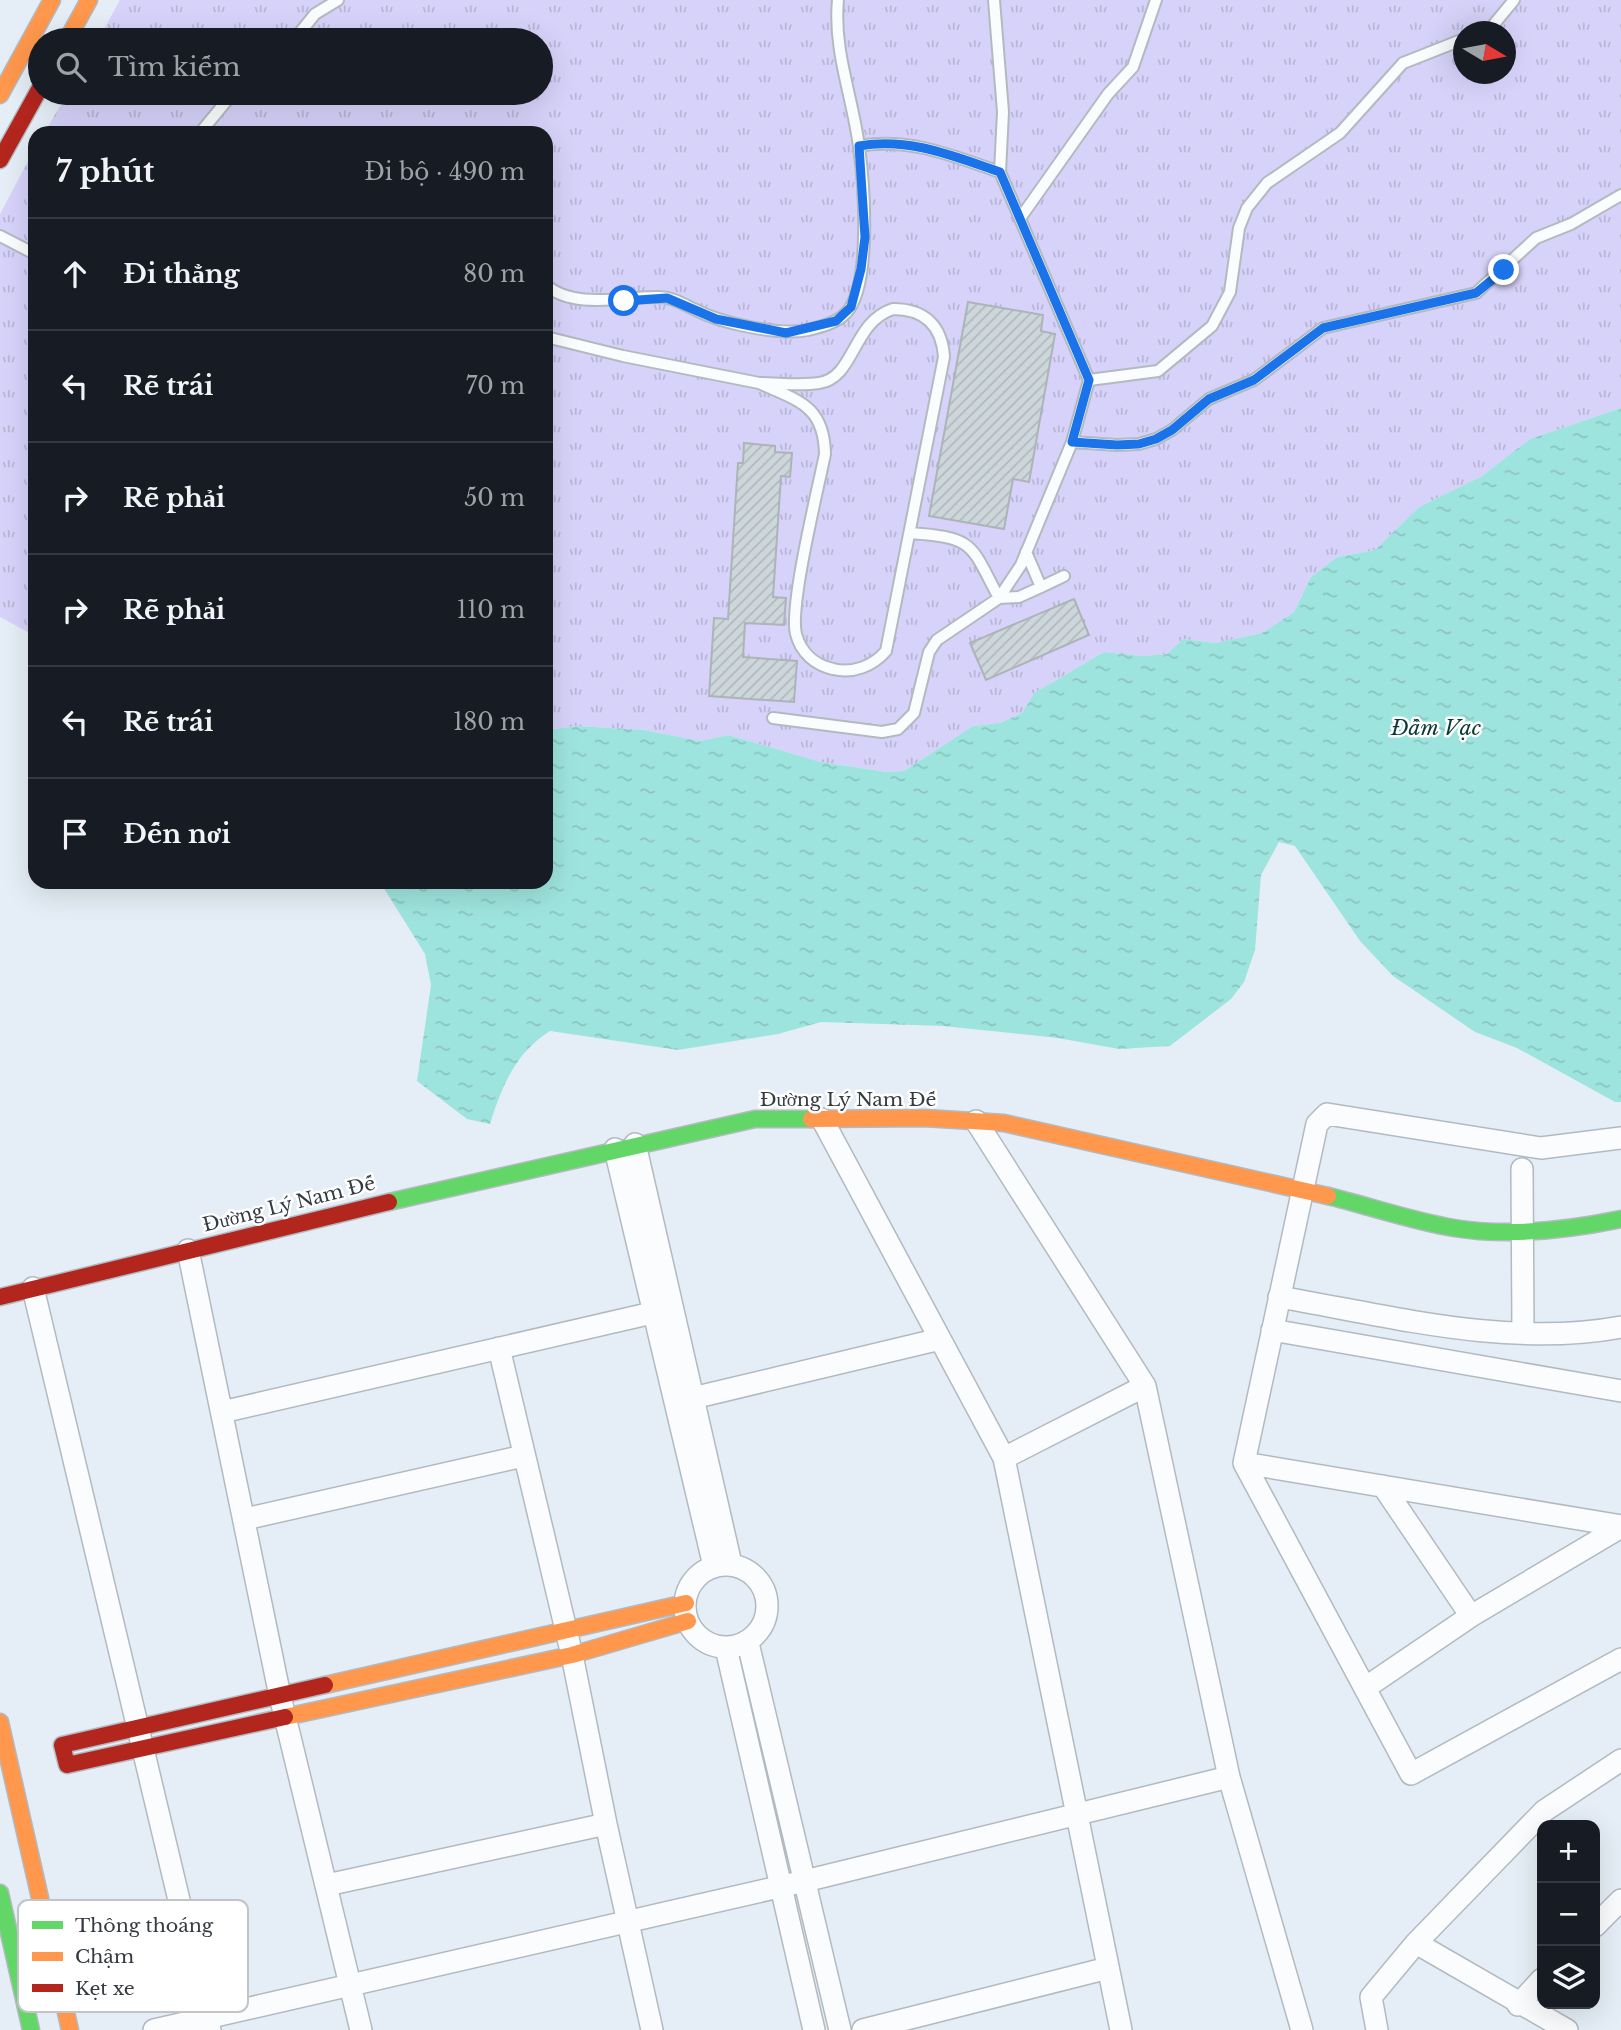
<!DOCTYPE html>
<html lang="vi">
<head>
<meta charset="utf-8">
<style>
	body { margin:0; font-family:"Libre Baskerville",serif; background:#242831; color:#f1f3f6 }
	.controls { position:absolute; right:21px; bottom:21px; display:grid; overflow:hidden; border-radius:14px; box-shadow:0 7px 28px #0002 }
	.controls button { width:63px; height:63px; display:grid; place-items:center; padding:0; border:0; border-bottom:2px solid #363941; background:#171b24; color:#f1f3f6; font:35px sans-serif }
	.compass { position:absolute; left:1453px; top:21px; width:63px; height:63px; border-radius:50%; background:#171b24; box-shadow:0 7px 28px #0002; rotate:100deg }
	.stop { position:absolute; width:21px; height:21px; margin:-16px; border:5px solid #1a73e8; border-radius:50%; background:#fff }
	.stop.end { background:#1a73e8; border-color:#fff; box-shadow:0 2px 7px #0008 }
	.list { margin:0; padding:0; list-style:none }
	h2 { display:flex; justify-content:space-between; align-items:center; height:91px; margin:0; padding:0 28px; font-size:30px }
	h2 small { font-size:23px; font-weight:400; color:#9ea1a6 }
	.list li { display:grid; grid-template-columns:46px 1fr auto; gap:21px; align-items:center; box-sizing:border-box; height:112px; padding:0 28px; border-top:2px solid #363941 }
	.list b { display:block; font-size:26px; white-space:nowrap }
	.list em { font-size:23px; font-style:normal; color:#9ea1a6 }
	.icon { flex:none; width:38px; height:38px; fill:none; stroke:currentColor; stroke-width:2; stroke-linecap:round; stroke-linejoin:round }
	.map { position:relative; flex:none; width:1621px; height:2030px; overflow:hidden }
	.search { position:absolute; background:#171b24; box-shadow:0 7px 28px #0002; left:28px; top:28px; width:525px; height:77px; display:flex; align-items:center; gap:18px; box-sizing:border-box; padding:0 24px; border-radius:38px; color:#9ea1a6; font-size:26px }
	.panel { position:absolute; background:#171b24; box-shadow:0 7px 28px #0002; left:28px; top:126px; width:525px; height:763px; border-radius:21px }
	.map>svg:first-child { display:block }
</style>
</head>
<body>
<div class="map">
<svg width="1621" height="2030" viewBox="0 0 1621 2030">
	<defs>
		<pattern id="grass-tufts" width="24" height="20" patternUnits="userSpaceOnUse" patternTransform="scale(1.75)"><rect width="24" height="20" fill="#d7d2f9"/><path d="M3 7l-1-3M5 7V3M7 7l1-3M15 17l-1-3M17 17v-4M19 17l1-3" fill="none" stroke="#b9b5d7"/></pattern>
		<pattern id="water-ripples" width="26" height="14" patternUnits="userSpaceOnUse" patternTransform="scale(1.75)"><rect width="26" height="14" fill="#9ee4de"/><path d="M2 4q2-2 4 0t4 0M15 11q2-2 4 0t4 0" fill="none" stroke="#89c4c0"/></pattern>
		<pattern id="building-hatch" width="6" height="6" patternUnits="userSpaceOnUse" patternTransform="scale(1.75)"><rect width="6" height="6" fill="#cdd6db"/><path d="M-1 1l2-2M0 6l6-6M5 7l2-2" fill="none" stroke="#b1b9bd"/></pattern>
	</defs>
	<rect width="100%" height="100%" fill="#e5eef6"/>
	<path fill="url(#grass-tufts)" fill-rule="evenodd" d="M 120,0 L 1621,0 L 1621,408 L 1530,439 L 1482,476 L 1419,507 L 1375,550 L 1337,557 L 1311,577 L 1294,612 L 1262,633 L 1216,643 L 1183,639 L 1167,654 L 1142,656 L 1104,652 L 1034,693 L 1022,713 L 1000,723 L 973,726 L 904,771 L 887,772 L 821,762 L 728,735 L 700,741 L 644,730 L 578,726 L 546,730 L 546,133 L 44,133 L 68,93 L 541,93 L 541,40 L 98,40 ZM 1464,32 L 1506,32 L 1506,74 L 1464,74 Z
		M 35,148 L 35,636 L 0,617 L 0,214 Z"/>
	<path fill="url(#water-ripples)" d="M 1621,408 L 1621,1102 L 1615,1102 L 1517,1048 L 1475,1032 L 1393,976 L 1360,941 L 1295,846 L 1279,842 L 1261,875 L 1255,950 L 1244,982 L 1231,999 L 1170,1046 L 1119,1049 L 1058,1038 L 943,1026 L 821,1022 L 778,1034 L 678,1050 L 550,1031 C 515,1053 502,1086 490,1124 L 467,1119 L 417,1081 L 431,985 L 425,954 L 380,882 L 546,882 L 546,730 L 578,726 L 644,730 L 700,741 L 728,735 L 821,762 L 887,772 L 904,771 L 973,726 L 1000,723 L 1022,713 L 1034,693 L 1104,652 L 1142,656 L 1167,654 L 1183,639 L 1216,643 L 1262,633 L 1294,612 L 1311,577 L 1337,557 L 1375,550 L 1419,507 L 1482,476 L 1530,439 Z"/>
	<path fill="url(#building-hatch)" stroke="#acb4b8" stroke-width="2" d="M 968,302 L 1043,315 L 1041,331 L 1055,334 L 1029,482 L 1013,479 L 1004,529 L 929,516 Z
		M 744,443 L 775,446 L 775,452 L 792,453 L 790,477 L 781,476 L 773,597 L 786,598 L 784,625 L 745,623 L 743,657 L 797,661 L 794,702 L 709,696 L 714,618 L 728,619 L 738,463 L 743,463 Z
		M 1074,599 L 1089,635 L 986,680 L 970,643 Z"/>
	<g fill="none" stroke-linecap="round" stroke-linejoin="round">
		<g stroke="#b2bac0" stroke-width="14">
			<path id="lane" d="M 1484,32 L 1490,29 L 1514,0
				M 294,40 L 315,14 L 338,0
				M 200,133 L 233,93
				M 859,146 C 909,137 953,156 1000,172
				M 1021,217 L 1108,94 L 1133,67 L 1156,0
				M 0,236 L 35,254
				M 546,285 C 573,310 627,296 660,297 C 672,297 683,304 694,309 C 720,323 779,336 808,330 C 820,327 837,323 846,313 C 872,286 864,183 859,147 C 853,98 833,51 838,0
				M 893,309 C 925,309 942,326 944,357 L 886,651 C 873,666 853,674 833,669 C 815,665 801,653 796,634 C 789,606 818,489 825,454 C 824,405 798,401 759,383 C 778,383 800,386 819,383 C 855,378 852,322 893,309 Z
				M 546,337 L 623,356 L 759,383
				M 1089,380 L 1158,371 L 1212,326 L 1230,292 L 1239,228 L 1247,208 L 1267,183 L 1340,133 L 1403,63 L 1464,39
				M 1072,442 L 1117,445 L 1139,444 L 1156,439 L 1172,430 L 1209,399 L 1254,380 L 1323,328 L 1476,293 L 1536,238 L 1571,224 L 1621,195
				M 911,533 C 976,538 970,544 999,598 L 1019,597 L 1041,587 L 1026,552
				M 1041,587 L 1064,576
				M 773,718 L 882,732 L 898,729 L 914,713 L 929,652 L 937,640 L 999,598 L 1021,565 L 1072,442 L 1089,380 L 1000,172 L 1003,112 L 994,0"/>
		</g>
		<g stroke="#b2bac0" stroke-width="24">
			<path id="street" d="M 822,1119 L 1004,1458 L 1121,2030
				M 976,1121 L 1145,1386 L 1229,1777 L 1302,2030
				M 1621,1138 L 1541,1148 L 1327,1114 L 1317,1124 L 1244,1463 L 1411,1774 L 1621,1659
				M 635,1144 L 731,1564
				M 615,1149 L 714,1566
				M 1522,1169 L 1523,1333
				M 188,1250 L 280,1696 L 361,2030
				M 33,1288 L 210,2030
				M 1279,1297 C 1391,1316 1508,1348 1621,1327
				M 1272,1330 L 1621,1391
				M 499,1348 L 572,1655 L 606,1824 L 652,2030
				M 693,1398 L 940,1339
				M 222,1412 L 652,1313
				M 1004,1458 L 1145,1386
				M 1244,1463 L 1621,1526
				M 1383,1486 L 1471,1616
				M 245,1519 L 523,1456
				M685 1606a41 41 0 1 1 82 0a41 41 0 1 1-82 0Z
				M 748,1643 L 840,2030
				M 726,1648 L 814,2030
				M 1365,1688 L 1471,1616 L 1621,1527
				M 327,1885 L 606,1824
				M 1595,1926 L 1621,1900
				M 1416,1943 L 1567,2030
				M 1518,2005 L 1542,1979
				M 154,2030 L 805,1881 L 1229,1777
				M 863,2030 L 1108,1968
				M 1377,2030 L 1371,1997 L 1416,1943 L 1544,1811 L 1621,1760"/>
		</g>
		<g stroke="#b2bac0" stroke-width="19">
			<path id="fast" d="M 1328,1196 C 1369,1206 1412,1221 1454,1228 C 1508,1237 1568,1230 1621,1219
				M 389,1202 L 755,1119 L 811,1119
				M 0,1893 L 31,2030"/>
		</g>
		<g stroke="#b2bac0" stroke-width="19">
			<path id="slow" d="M 67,40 L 89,0
				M 0,95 L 52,0
				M 811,1119 L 925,1118 L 1004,1123 L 1328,1196
				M 325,1685 L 686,1603
				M 285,1717 L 572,1655 L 688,1621
				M 0,1722 L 70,2030"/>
		</g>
		<g stroke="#b2bac0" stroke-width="19">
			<path id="jam" d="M 0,160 L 40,88
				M 0,1297 L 389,1202
				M 285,1717 L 67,1765 L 62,1745 L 325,1685"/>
		</g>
		<use href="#lane" stroke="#fbfcfe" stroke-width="10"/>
		<use href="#street" stroke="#fbfcfe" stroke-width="21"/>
		<use href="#fast" stroke="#63d668" stroke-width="16"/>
		<use href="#slow" stroke="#ff974d" stroke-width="16"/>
		<use href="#jam" stroke="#b3261e" stroke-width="16"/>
	</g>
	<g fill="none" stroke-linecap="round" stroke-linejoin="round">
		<path stroke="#1a73e8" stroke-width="9" d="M 624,301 L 667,298 L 716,319 L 786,333 L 836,321 L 851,307 L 861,269 L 865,237 L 859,146 C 909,137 953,156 1000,172 L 1089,380 L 1072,442 L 1117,445 L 1139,444 L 1156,439 L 1172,430 L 1209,399 L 1254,380 L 1323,328 L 1476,293 L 1504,270"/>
	</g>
	<g text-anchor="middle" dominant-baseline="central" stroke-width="5" stroke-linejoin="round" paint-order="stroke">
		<g font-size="19" fill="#343b41" stroke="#fff">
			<text x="848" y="1099">Đường Lý Nam Đế</text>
			<text transform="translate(289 1204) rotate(-14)">Đường Lý Nam Đế</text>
		</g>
		<g font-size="21" font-style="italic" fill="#0a3933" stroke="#fff">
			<text x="1436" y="728">Đầm Vạc</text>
		</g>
	</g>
	<rect x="18" y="1900" width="230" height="112" rx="10" fill="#fff" stroke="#c2c4c6" stroke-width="2"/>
	<rect x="32" y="1921" width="31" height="8" fill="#63d668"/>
	<rect x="32" y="1952" width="31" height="9" fill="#ff974d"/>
	<rect x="32" y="1984" width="31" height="8" fill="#b3261e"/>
	<g font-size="19" fill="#343b41">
		<text x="75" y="1932">Thông thoáng</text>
		<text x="75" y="1963">Chậm</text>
		<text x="75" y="1995">Kẹt xe</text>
	</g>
</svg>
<div class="controls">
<button>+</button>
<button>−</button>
<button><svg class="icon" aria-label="layers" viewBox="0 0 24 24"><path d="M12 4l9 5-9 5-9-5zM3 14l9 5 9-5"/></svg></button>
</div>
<svg class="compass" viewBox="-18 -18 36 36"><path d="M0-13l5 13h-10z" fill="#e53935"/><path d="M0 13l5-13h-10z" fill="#9ea1a6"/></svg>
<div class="stop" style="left:624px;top:301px"></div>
<div class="stop end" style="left:1504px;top:270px"></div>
<div class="search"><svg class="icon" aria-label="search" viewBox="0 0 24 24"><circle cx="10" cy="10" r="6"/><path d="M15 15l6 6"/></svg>Tìm kiếm</div>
<section class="panel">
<h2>7 phút<small>Đi bộ · 490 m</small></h2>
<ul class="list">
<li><svg class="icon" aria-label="ahead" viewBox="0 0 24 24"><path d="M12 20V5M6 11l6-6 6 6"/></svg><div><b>Đi thẳng</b></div><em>80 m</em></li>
<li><svg class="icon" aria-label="left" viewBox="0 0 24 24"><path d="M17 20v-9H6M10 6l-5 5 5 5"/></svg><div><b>Rẽ trái</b></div><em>70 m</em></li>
<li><svg class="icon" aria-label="right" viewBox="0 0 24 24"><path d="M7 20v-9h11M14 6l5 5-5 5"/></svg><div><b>Rẽ phải</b></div><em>50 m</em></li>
<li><svg class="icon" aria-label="right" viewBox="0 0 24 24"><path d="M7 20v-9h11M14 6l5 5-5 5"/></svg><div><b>Rẽ phải</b></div><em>110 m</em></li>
<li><svg class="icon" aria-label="left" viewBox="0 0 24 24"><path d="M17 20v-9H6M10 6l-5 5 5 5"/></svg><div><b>Rẽ trái</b></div><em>180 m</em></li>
<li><svg class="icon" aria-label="arrive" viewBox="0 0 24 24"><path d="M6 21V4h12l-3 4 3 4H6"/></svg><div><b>Đến nơi</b></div></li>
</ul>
</section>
</div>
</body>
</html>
